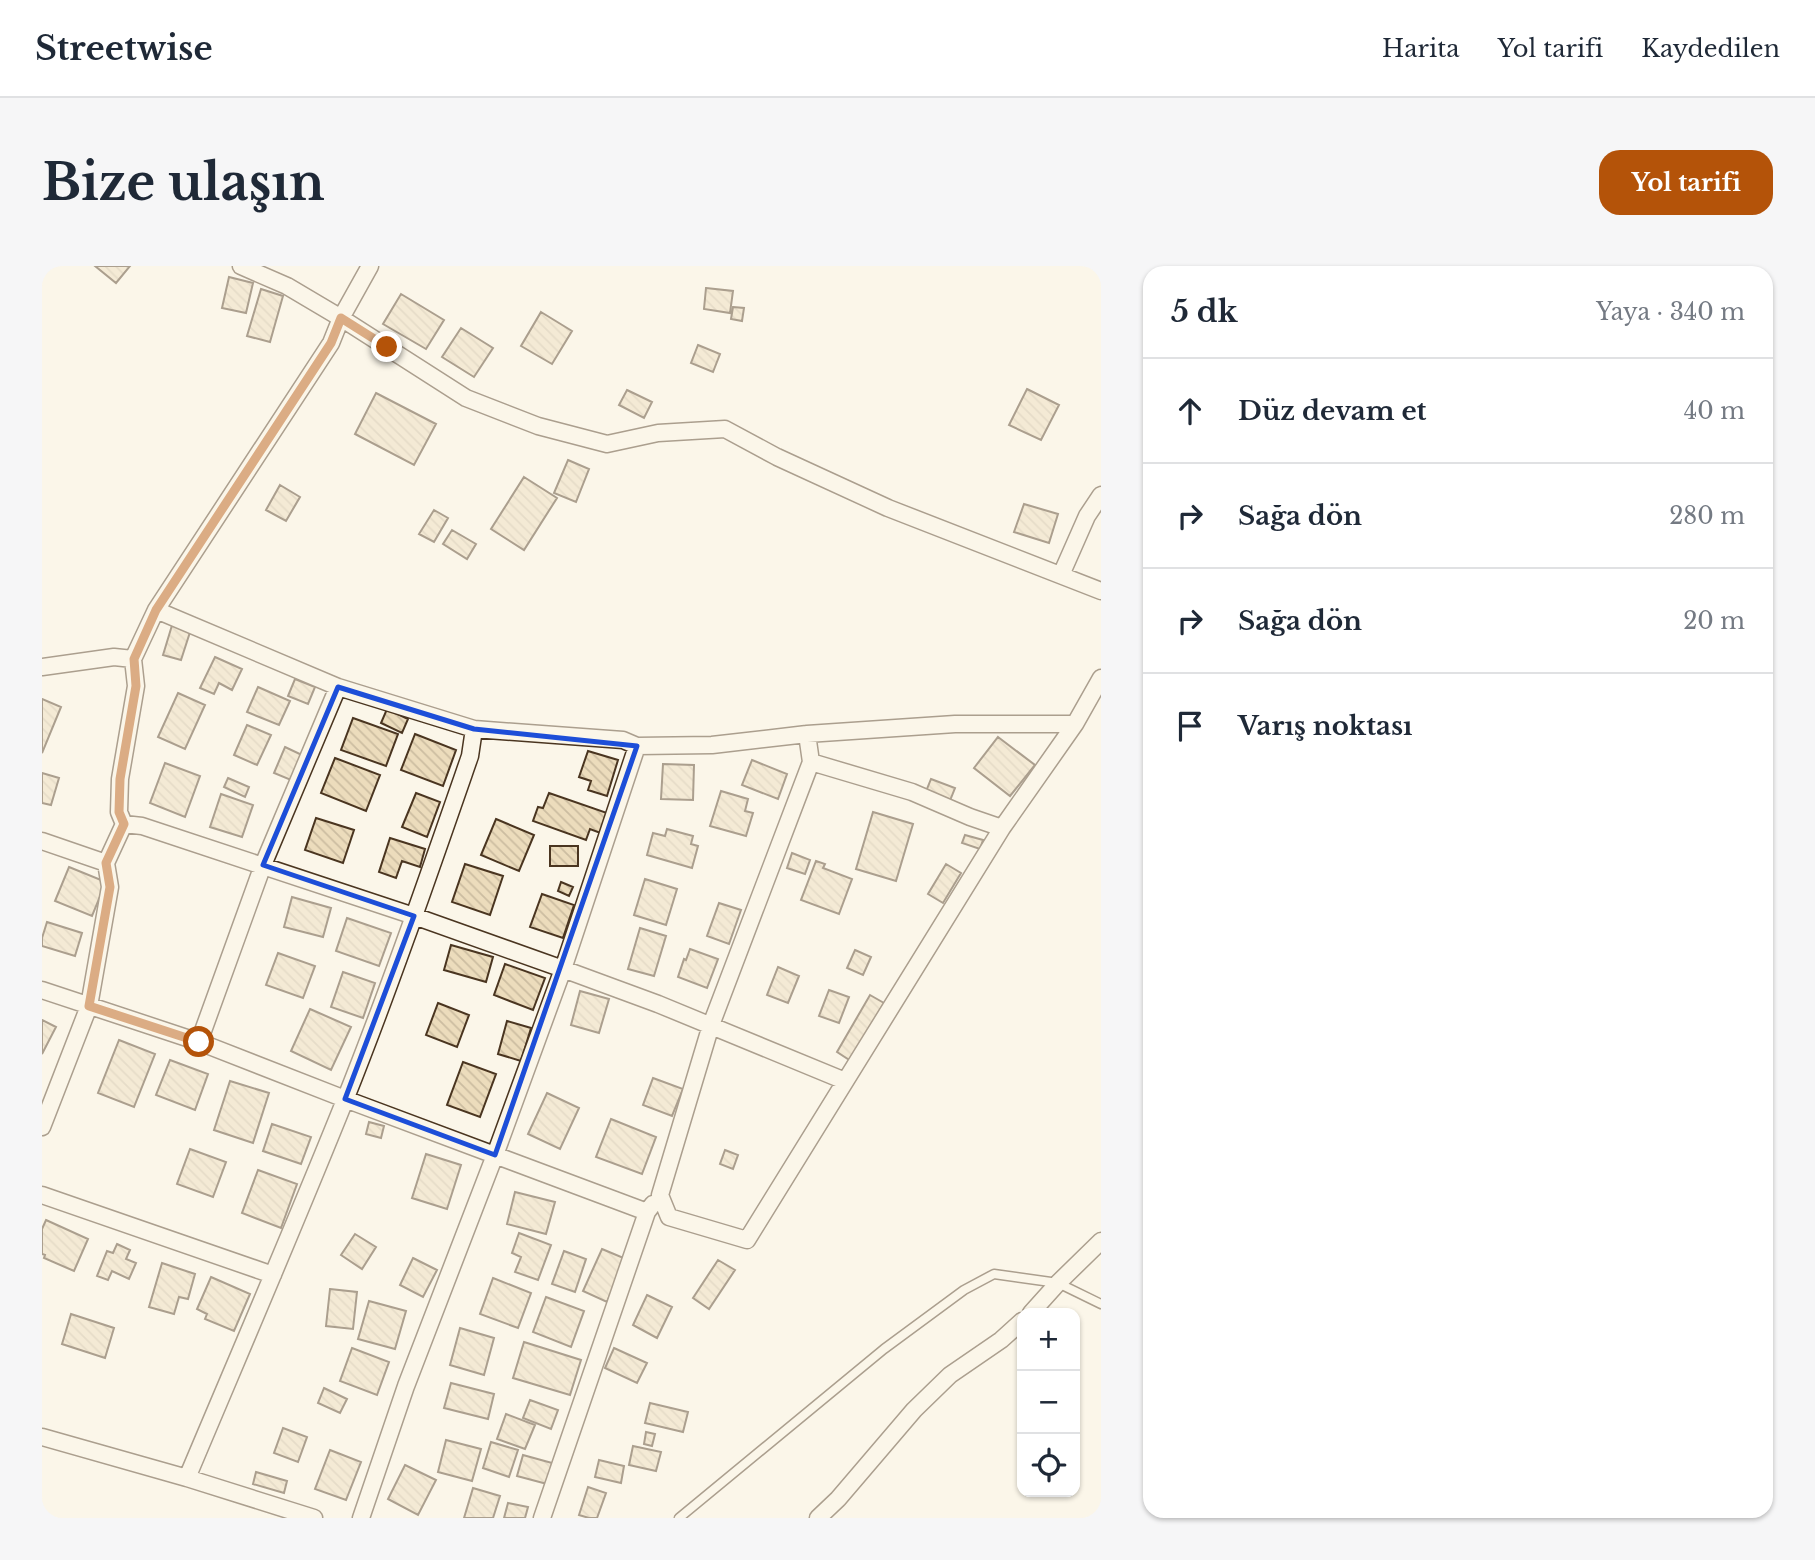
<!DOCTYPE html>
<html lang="tr">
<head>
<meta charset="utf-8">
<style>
	body { margin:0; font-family:"Libre Baskerville",serif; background:#f6f6f7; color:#1f2937 }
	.controls { position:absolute; right:21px; bottom:21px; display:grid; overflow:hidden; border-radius:14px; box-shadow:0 2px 5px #0004 }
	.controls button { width:63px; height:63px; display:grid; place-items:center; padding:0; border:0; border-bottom:2px solid #e0e1e3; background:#fff; color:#1f2937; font:35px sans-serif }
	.stop { position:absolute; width:21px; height:21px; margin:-16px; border:5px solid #b45309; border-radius:50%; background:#fff }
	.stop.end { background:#b45309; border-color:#fff; box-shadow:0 2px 7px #0008 }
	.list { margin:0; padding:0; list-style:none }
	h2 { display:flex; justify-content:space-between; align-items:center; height:91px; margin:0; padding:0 28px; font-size:30px }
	h2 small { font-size:23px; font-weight:400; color:#747a83 }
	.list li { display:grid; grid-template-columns:46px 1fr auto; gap:21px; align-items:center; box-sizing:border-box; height:105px; padding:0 28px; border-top:2px solid #e0e1e3 }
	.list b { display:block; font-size:26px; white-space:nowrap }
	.list em { font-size:23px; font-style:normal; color:#747a83 }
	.icon { flex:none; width:38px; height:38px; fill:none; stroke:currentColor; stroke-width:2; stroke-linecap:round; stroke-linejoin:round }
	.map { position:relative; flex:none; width:1059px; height:1252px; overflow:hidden; border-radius:21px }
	header { display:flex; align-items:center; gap:42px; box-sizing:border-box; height:98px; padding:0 35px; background:#fff; border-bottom:2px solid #e0e1e3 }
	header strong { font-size:33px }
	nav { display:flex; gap:38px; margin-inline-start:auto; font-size:24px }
	.intro { display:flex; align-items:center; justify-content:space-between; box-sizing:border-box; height:168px; padding:0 42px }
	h1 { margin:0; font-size:49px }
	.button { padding:18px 32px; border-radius:21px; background:#b45309; color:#fff; font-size:24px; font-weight:700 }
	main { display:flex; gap:42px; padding:0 42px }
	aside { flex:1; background:#fff; border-radius:21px; box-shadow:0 2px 5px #0004 }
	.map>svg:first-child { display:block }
</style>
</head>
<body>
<header>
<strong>Streetwise</strong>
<nav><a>Harita</a><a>Yol tarifi</a><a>Kaydedilen</a></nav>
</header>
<div class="intro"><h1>Bize ulaşın</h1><a class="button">Yol tarifi</a></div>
<main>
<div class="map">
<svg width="1059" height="1252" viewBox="0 0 1059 1252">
	<defs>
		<pattern id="building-back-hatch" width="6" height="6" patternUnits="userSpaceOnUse" patternTransform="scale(1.75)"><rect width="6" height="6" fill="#ecdcbc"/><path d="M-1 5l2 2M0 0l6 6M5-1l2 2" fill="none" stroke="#ccbda1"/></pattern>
	</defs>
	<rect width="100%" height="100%" fill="#fbf6e9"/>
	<path fill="url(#building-back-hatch)" stroke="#4a3520" stroke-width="2" d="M 53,0 L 88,0 L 74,17 Z
		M 187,11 L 211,17 L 204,47 L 180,42 Z
		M 664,22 L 691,25 L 688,47 L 662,43 Z
		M 219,23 L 241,30 L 228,76 L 205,70 Z
		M 359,28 L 402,54 L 384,83 L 341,58 Z
		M 691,41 L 702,42 L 700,55 L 689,53 Z
		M 499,46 L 530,65 L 510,98 L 479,80 Z
		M 419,62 L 451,82 L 432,111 L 400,91 Z
		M 656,79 L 678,88 L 671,106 L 649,97 Z
		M 985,123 L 1017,139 L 999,174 L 967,159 Z
		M 585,124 L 610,136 L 602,152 L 577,139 Z
		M 334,127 L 394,158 L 372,199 L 313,168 Z
		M 526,194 L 547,203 L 534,236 L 512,227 Z
		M 482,211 L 515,232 L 482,284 L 449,263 Z
		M 238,219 L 258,231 L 244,255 L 224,244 Z
		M 982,238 L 1016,248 L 1007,277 L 972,266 Z
		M 392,244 L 406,252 L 392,276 L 377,268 Z
		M 410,264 L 434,278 L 425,293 L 401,278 Z
		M 131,356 L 149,363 L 139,394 L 121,389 Z
		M 173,391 L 200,403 L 190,424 L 177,417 L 172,428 L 158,422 Z
		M 253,413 L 273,421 L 266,438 L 246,430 Z
		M 216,421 L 248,435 L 237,459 L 205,446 Z
		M 136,427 L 163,439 L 143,483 L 116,471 Z
		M 0,433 L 19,441 L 0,487 Z
		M 345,443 L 366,453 L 360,467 L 339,457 Z
		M 311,452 L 356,468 L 344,500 L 299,484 Z
		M 205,459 L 229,469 L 215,499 L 192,489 Z
		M 373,468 L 414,484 L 401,520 L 359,504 Z
		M 956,471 L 993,499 L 968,530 L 932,502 Z
		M 243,481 L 260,489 L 249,514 L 232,507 Z
		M 546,485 L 576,494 L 565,530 L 546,524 L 549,515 L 537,511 Z
		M 293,492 L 338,509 L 324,545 L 279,527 Z
		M 710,494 L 745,508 L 736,533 L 700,519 Z
		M 123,497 L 158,510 L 143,551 L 108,537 Z
		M 621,498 L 652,499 L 651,534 L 619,533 Z
		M 0,507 L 17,512 L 9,539 L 0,537 Z
		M 186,512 L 207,521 L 203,531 L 182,521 Z
		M 889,513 L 913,522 L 907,537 L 883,528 Z
		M 679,525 L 706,533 L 703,545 L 711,547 L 704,570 L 668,560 Z
		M 374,527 L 398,536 L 385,571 L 360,561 Z
		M 507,527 L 568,548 L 561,568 L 548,563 L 544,574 L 491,555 L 496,541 L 501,542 Z
		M 179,528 L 211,539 L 200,571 L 168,561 Z
		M 831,546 L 871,558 L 854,615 L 814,603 Z
		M 274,552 L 312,564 L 301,597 L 263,584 Z
		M 454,553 L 492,569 L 477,605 L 439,589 Z
		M 625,563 L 651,570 L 649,578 L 656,580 L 650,602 L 605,589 L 611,567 L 623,570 Z
		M 923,569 L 941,574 L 938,583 L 920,577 Z
		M 348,572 L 383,583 L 378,601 L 360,595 L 354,612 L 337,606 Z
		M 508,580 L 536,580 L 536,600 L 508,600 Z
		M 750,587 L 768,594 L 763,608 L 745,602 Z
		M 774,595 L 783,598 L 781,602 L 810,613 L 797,648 L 759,634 Z
		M 423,598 L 461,610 L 448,649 L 410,636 Z
		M 904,598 L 919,607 L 901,637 L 886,628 Z
		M 27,601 L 64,616 L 50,650 L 13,635 Z
		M 603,613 L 635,623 L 624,659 L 592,649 Z
		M 519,616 L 531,621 L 527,630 L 516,625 Z
		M 500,628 L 532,639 L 521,672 L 488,661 Z
		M 250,631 L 289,642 L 281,671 L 242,661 Z
		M 677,637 L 699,644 L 687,678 L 665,670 Z
		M 305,652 L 349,667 L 337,700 L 294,685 Z
		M 5,656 L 40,667 L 33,690 L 0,680 L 0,672 Z
		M 598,662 L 624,670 L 612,710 L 586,703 Z
		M 409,679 L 451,691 L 444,716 L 402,704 Z
		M 648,683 L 676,693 L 665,722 L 636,711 L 642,693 L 644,694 Z
		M 813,684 L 829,691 L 821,709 L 805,702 Z
		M 236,687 L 273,700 L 261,732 L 224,719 Z
		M 463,698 L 503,712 L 491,744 L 452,729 Z
		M 736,701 L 757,710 L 746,737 L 725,729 Z
		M 301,706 L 333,717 L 321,752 L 289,741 Z
		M 787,724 L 807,731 L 797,757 L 777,750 Z
		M 538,725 L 567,733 L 557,767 L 529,759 Z
		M 828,729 L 842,737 L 809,795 L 795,786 Z
		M 396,737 L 427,749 L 415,781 L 384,769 Z
		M 268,743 L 309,761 L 289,804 L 249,785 Z
		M 0,754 L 14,761 L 0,788 Z
		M 465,755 L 489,762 L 479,795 L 456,788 Z
		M 77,774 L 113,788 L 92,841 L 56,827 Z
		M 128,794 L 166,808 L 153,844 L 114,829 Z
		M 421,796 L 454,808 L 438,851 L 405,839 Z
		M 611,812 L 641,823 L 630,850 L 601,839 Z
		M 188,815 L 227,827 L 211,877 L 172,864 Z
		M 505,827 L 537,842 L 518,883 L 486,868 Z
		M 569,853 L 614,871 L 600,908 L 554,891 Z
		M 327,856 L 342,860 L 339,872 L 324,868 Z
		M 230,858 L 269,871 L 259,898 L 221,885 Z
		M 148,883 L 184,896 L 171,931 L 135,918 Z
		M 683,884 L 696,889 L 691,903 L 678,898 Z
		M 384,888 L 419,899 L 405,943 L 370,932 Z
		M 216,904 L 255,918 L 239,962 L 200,947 Z
		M 473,926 L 513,936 L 504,968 L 465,958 Z
		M 4,954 L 46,973 L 32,1005 L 2,992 L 3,989 L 0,988 L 0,963 Z
		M 477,967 L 509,979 L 496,1014 L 473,1006 L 479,991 L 470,987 Z
		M 313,968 L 334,981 L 320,1003 L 299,989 Z
		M 75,978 L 88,984 L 84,993 L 94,997 L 87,1013 L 70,1005 L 66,1014 L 55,1010 L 65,985 L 71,987 Z
		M 560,983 L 584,993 L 565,1036 L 541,1025 Z
		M 522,985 L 544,993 L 533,1026 L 510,1018 Z
		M 371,992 L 395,1004 L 381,1031 L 358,1019 Z
		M 676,994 L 693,1004 L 667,1043 L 651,1032 Z
		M 120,997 L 153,1008 L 146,1033 L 137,1031 L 132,1048 L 107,1041 Z
		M 169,1011 L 208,1028 L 192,1065 L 163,1053 L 165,1048 L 155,1043 Z
		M 451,1012 L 489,1027 L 476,1062 L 438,1048 Z
		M 288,1023 L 315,1026 L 311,1063 L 284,1060 Z
		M 605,1029 L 630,1041 L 615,1072 L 591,1059 Z
		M 504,1031 L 542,1045 L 529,1081 L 491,1066 Z
		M 327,1035 L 364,1045 L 353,1083 L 316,1073 Z
		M 29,1048 L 72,1062 L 63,1092 L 20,1078 Z
		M 418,1062 L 452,1072 L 442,1109 L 408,1099 Z
		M 482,1076 L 539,1094 L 528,1129 L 471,1112 Z
		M 310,1082 L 347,1096 L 335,1129 L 298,1115 Z
		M 572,1082 L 605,1097 L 595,1117 L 563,1102 Z
		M 409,1117 L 452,1128 L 446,1153 L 402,1142 Z
		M 282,1122 L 305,1133 L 298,1147 L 276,1137 Z
		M 488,1134 L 516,1144 L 509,1163 L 481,1152 Z
		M 608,1137 L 646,1146 L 641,1166 L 603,1157 Z
		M 464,1148 L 493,1159 L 483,1183 L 455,1173 Z
		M 241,1162 L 265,1171 L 256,1196 L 232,1187 Z
		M 604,1166 L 613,1168 L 610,1180 L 602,1178 Z
		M 404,1174 L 439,1183 L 430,1215 L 396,1206 Z
		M 449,1176 L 476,1184 L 467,1211 L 441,1202 Z
		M 591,1180 L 619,1186 L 614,1205 L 587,1199 Z
		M 288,1184 L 319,1196 L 304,1234 L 273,1223 Z
		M 481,1189 L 510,1197 L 505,1218 L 475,1210 Z
		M 557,1194 L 582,1200 L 579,1217 L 553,1211 Z
		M 363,1199 L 394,1214 L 376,1249 L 346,1233 Z
		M 214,1206 L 245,1215 L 242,1227 L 211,1218 Z
		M 546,1221 L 564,1227 L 555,1252 L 547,1252 L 537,1249 Z
		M 431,1222 L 458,1230 L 451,1252 L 422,1252 Z
		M 466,1237 L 486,1241 L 483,1252 L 462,1252 Z"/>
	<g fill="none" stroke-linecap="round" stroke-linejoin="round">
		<g stroke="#4a3520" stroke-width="11">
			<path id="lane" d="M 637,1252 L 842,1083 L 922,1024 L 952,1008 L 1016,1017 L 1059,1038"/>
		</g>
		<g stroke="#4a3520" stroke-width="19">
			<path id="street" d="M 199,0 L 245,20 L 299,52 L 424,132 L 496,160 L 565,178 L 616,167 L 683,163 L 735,191 L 846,242 L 1059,325
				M 1019,309 L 1045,250 L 1059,229
				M 114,344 L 296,421 L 432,463 L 581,474 L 595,480 L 521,703 L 453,889 L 364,1120 L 319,1252
				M 0,401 L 72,391 L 91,393
				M 765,468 L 769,496 L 669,759 L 618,929 L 627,951 L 705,974 L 960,562 L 1033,458 L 1059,412
				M 595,480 L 670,479 L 765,468 L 913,458 L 1033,458
				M 769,496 L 870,526 L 928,551 L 960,562
				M 82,558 L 100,560 L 372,650 L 521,703 L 616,738 L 803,815
				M 0,575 L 64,597
				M 0,724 L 157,776 L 303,833 L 605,946
				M 157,776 L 221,599 L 296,421
				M 0,861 L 47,740 L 68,621 L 64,597 L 82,558 L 77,546 L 78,513 L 94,420 L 91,393 L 114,344 L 289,77 L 299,52 L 328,0
				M 0,929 L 231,1009
				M 989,1047 L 1016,1017 L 1059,975
				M 0,1171 L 145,1212 L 272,1252
				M 145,1212 C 198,1086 252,961 303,834 C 348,721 388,605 428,490 L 432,463
				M 500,1252 L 605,946 L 611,938
				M 776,1252 L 796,1233 L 872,1144 L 908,1109 L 959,1074 L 980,1055"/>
		</g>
		<use href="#lane" stroke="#fbf6e9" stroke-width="8"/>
		<use href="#street" stroke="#fbf6e9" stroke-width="16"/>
	</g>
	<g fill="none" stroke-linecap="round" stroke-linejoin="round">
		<path stroke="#b45309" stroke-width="9" d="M 157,776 L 47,740 L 68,621 L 64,597 L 82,558 L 77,546 L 78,513 L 94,420 L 92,393 L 114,344 L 289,77 L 299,52 L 345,81"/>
	</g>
	<path d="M0 0H1059V1252H0ZM 296,421 L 432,463 L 595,480 L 453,889 L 303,833 L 372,650 L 221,599 Z" fill="#fbf6e9" fill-opacity=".55" fill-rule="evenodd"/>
	<path fill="none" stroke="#1d4ed8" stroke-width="5" stroke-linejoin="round" d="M 296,421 L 432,463 L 595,480 L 453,889 L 303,833 L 372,650 L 221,599 Z"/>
</svg>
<div class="controls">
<button>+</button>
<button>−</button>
<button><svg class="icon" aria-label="locate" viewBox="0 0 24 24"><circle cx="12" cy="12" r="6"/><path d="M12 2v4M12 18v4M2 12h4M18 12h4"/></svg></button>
</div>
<div class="stop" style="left:157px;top:776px"></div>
<div class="stop end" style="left:345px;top:81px"></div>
</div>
<aside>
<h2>5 dk<small>Yaya · 340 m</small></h2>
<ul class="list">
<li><svg class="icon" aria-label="ahead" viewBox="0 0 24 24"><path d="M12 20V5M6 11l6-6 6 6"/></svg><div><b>Düz devam et</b></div><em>40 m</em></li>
<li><svg class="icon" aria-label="right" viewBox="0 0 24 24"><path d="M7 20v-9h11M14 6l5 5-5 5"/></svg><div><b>Sağa dön</b></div><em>280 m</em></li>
<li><svg class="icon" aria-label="right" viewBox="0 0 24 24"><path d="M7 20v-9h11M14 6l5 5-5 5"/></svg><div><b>Sağa dön</b></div><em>20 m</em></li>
<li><svg class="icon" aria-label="arrive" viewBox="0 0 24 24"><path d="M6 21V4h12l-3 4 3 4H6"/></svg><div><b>Varış noktası</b></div></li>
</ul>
</aside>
</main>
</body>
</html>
